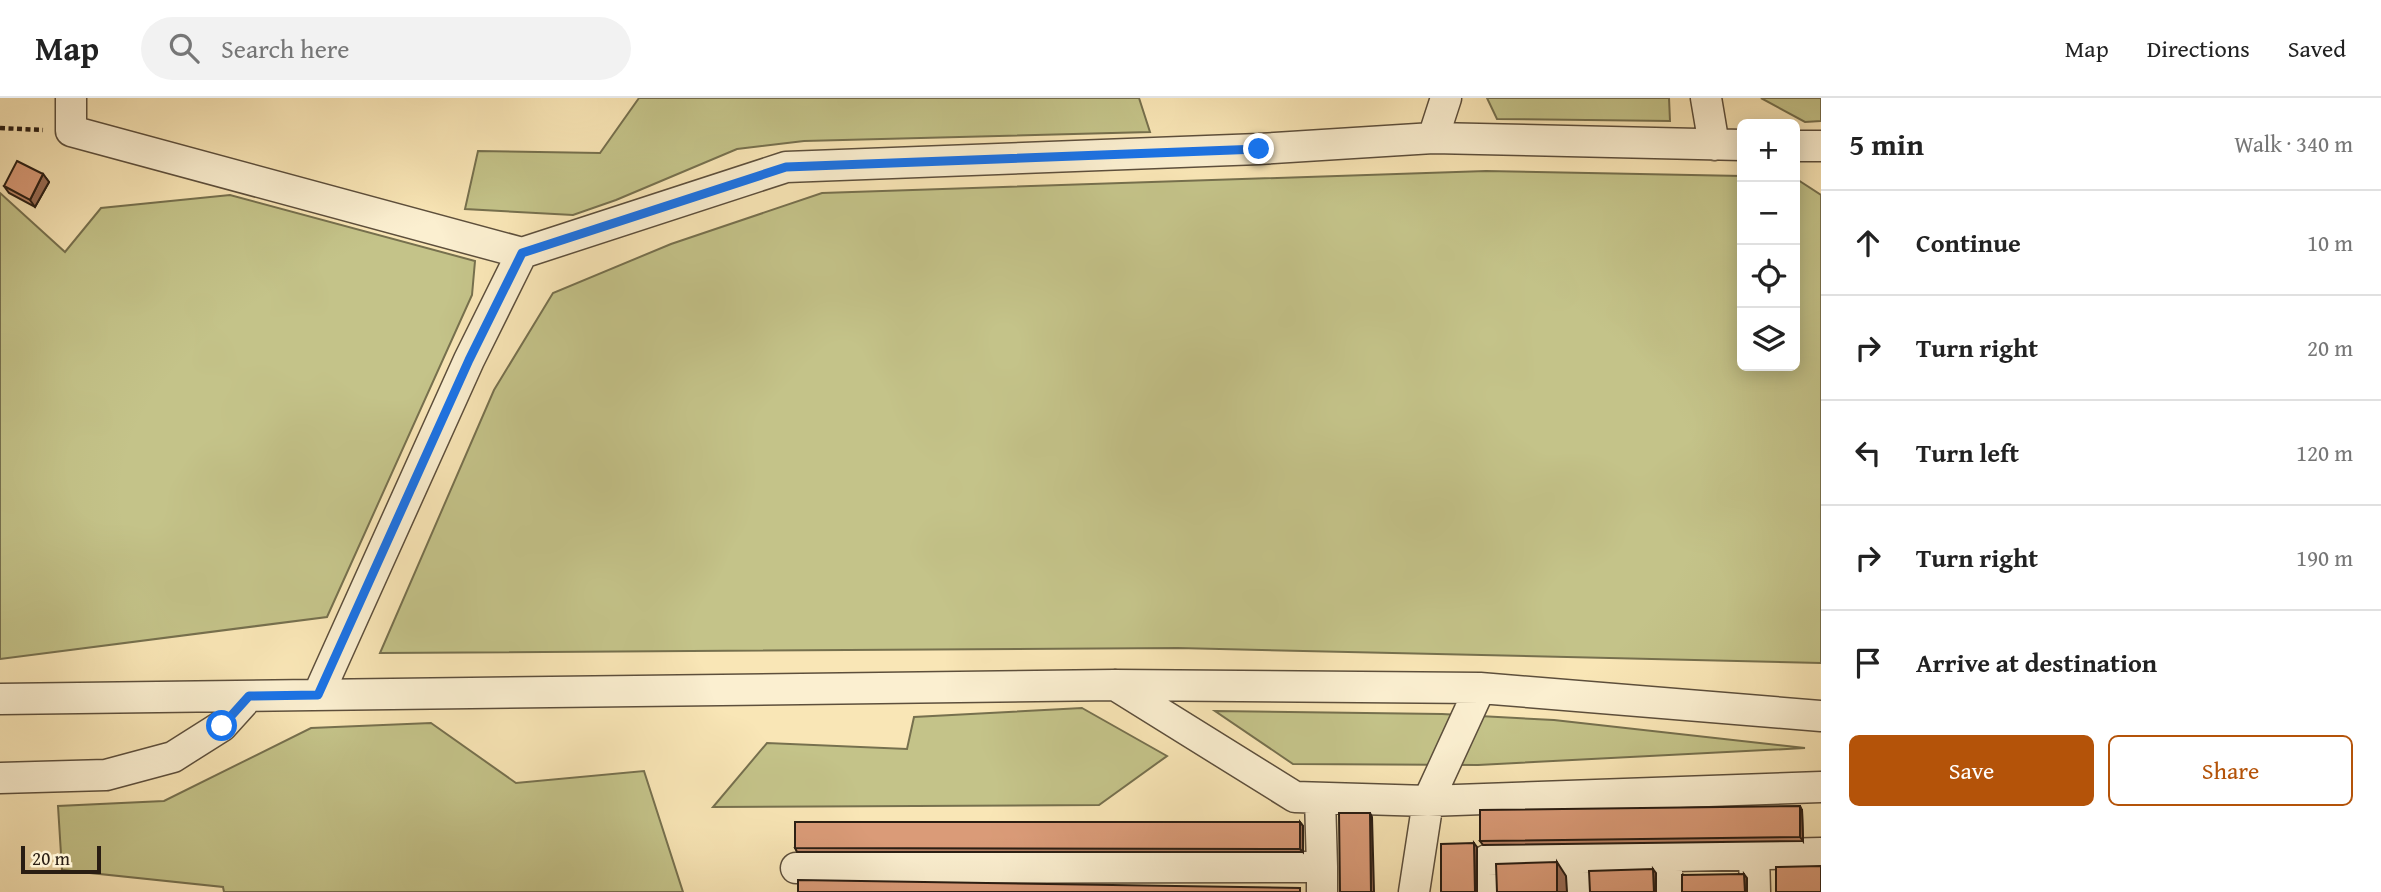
<!DOCTYPE html>
<html lang="en">
<head>
<meta charset="utf-8">
<style>
	body { margin:0; font-family:"Gentium Book Plus",serif; background:#f2f2f2; color:#222 }
	.controls { position:absolute; right:21px; top:21px; display:grid; overflow:hidden; border-radius:10px; box-shadow:0 4px 18px #0003 }
	.controls button { width:63px; height:63px; display:grid; place-items:center; padding:0; border:0; border-bottom:2px solid #e0e0e0; background:#fff; color:#222; font:35px sans-serif }
	.scale { position:absolute; left:21px; bottom:18px; width:80px; box-sizing:border-box; padding-left:7px; border:4px solid #291d13; border-top:0; font-size:19px; line-height:24px; white-space:nowrap; color:#291d13; -webkit-text-stroke:5px #fbefd0; paint-order:stroke }
	.stop { position:absolute; width:21px; height:21px; margin:-16px; border:5px solid #1a73e8; border-radius:50%; background:#fff }
	.stop.end { background:#1a73e8; border-color:#fff; box-shadow:0 2px 7px #0008 }
	.list { margin:0; padding:0; list-style:none }
	h2 { display:flex; justify-content:space-between; align-items:center; height:91px; margin:0; padding:0 28px; font-size:30px }
	h2 small { font-size:23px; font-weight:400; color:#767676 }
	.list li { display:grid; grid-template-columns:46px 1fr auto; gap:21px; align-items:center; box-sizing:border-box; height:105px; padding:0 28px; border-top:2px solid #e0e0e0 }
	.list b { display:block; font-size:26px; white-space:nowrap }
	.list em { font-size:23px; font-style:normal; color:#767676 }
	.actions { display:flex; gap:14px; padding:21px 28px }
	.actions a { flex:1; padding:16px 0; border:2px solid #b45309; border-radius:10px; text-align:center; font-size:24px; color:#b45309 }
	.actions .main { background:#b45309; color:#fff }
	.icon { flex:none; width:38px; height:38px; fill:none; stroke:currentColor; stroke-width:2; stroke-linecap:round; stroke-linejoin:round }
	.map { position:relative; flex:none; width:1821px; height:794px; overflow:hidden }
	header { display:flex; align-items:center; gap:42px; box-sizing:border-box; height:98px; padding:0 35px; background:#fff; border-bottom:2px solid #e0e0e0 }
	header strong { font-size:33px }
	nav { display:flex; gap:38px; margin-inline-start:auto; font-size:24px }
	.search { width:490px; height:63px; background:#f2f2f2; display:flex; align-items:center; gap:18px; box-sizing:border-box; padding:0 24px; border-radius:38px; color:#767676; font-size:26px }
	main { display:flex }
	aside { flex:1; background:#fff }
	.map>svg:first-child { display:block }
</style>
</head>
<body>
<header>
<strong>Map</strong>
<div class="search"><svg class="icon" aria-label="search" viewBox="0 0 24 24"><circle cx="10" cy="10" r="6"/><path d="M15 15l6 6"/></svg>Search here</div>
<nav><a>Map</a><a>Directions</a><a>Saved</a></nav>
</header>
<main>
<div class="map">
<svg width="1821" height="794" viewBox="0 0 1821 794">
	<rect width="100%" height="100%" fill="#f9e6b6"/>
	<filter id="stains"><feTurbulence type="fractalNoise" baseFrequency=".00286" numOctaves="4"/><feColorMatrix values="0 0 0 0 .2 0 0 0 0 .09 0 0 0 0 .02 0 0 0 .5 -.17"/></filter>
	<radialGradient id="worn" r=".72"><stop offset=".6" stop-color="#630" stop-opacity="0"/><stop offset="1" stop-color="#630" stop-opacity=".3"/></radialGradient>
	<path fill="#c4c389" stroke="#76704e" stroke-width="2" d="M 639,0 L 1139,0 L 1150,34 L 804,43 L 737,51 L 616,102 L 573,117 L 465,111 L 478,53 L 600,55 Z
		M 1487,0 L 1669,0 L 1670,23 L 1497,21 Z
		M 1761,0 L 1821,0 L 1821,23 L 1805,24 Z
		M 1486,73 L 1742,78 L 1742,268 L 1795,268 L 1795,80 L 1821,97 L 1821,565 L 1178,550 L 380,555 L 494,292 L 553,195 L 671,146 L 822,95 Z
		M 0,95 L 65,154 L 101,110 L 230,97 L 475,163 L 472,197 L 327,519 L 0,561 Z
		M 1082,610 L 1167,658 L 1099,707 L 713,709 L 767,645 L 907,651 L 914,619 Z
		M 1215,613 L 1442,616 L 1554,622 L 1805,650 L 1478,667 L 1293,666 Z
		M 431,625 L 516,685 L 644,673 L 683,794 L 224,794 L 223,789 L 62,772 L 58,708 L 164,703 L 311,630 Z"/>
	<g fill="none" stroke-linecap="round" stroke-linejoin="round">
		<g stroke="#5d4f3c" stroke-width="33">
			<path id="minor" d="M 71,0 L 71,33 L 522,155
				M 1706,0 L 1714,47
				M 1433,40 L 1742,47
				M 1795,48 L 1821,48
				M 1115,587 L 1295,699 L 1428,703 L 1821,689
				M 318,597 L 469,262 L 522,155 L 786,69 L 1259,51 L 1433,40 L 1446,0
				M 0,601 L 1115,587 L 1480,590 L 1821,618
				M 0,680 L 106,677 L 173,659 L 222,628 L 249,598
				M 1754,756 L 1755,794
				M 1667,758 L 1667,794
				M 1575,760 L 1576,794
				M 796,770 L 1322,769 L 1320,700
				M 1322,794 L 1322,769
				M 1414,794 L 1428,703 L 1480,590
				M 1488,794 L 1487,762 L 1821,755"/>
		</g>
		<path stroke="#291d13" stroke-width="4.5" stroke-dasharray="5 3.5" stroke-linecap="butt" d="M 0,30 L 43,32"/>
		<use href="#minor" stroke="#fbefd0" stroke-width="30"/>
	</g>
	<path fill="#bb8567" stroke="#291d13" stroke-width="2" d="M 43,76 L 49,84 L 35,109 L 9,95 L 4,88 Z
		M 1802,712 L 1803,743 L 1483,747 L 1480,743 Z
		M 1300,724 L 1303,728 L 1303,754 L 797,754 L 795,750 Z"/>
	<path fill="#996c54" stroke="#291d13" stroke-width="2" d="M 43,76 L 49,84 L 35,109 L 30,102 Z
		M 1800,708 L 1802,712 L 1803,743 L 1800,739 Z
		M 1370,715 L 1372,719 L 1374,794 L 1371,794 Z
		M 1300,724 L 1303,728 L 1303,754 L 1300,751 Z
		M 1474,745 L 1477,749 L 1477,794 L 1475,794 Z
		M 1557,764 L 1566,778 L 1567,794 L 1557,794 Z
		M 1653,771 L 1656,775 L 1656,794 L 1654,794 Z
		M 1744,776 L 1747,780 L 1747,794 L 1745,794 Z"/>
	<path fill="#da9b78" stroke="#291d13" stroke-width="2" d="M 17,63 L 43,76 L 30,102 L 4,88 Z
		M 1800,708 L 1800,739 L 1480,743 L 1480,712 Z
		M 1339,715 L 1370,715 L 1371,794 L 1340,794 Z
		M 795,724 L 1300,724 L 1300,751 L 795,750 Z
		M 1474,745 L 1475,794 L 1441,794 L 1441,746 Z
		M 1557,764 L 1557,794 L 1497,794 L 1496,766 Z
		M 1821,768 L 1821,794 L 1776,794 L 1776,769 Z
		M 1653,771 L 1654,794 L 1590,794 L 1589,773 Z
		M 1744,776 L 1745,794 L 1682,794 L 1682,777 Z
		M 798,782 L 1300,790 L 1300,794 L 798,794 Z"/>
	<g fill="none" stroke-linecap="round" stroke-linejoin="round">
		<path stroke="#1a73e8" stroke-width="9" d="M 222,628 L 249,598 L 318,597 L 469,262 L 522,155 L 786,69 L 1259,51"/>
	</g>
	<rect width="100%" height="100%" filter="url(#stains)"/>
	<rect width="100%" height="100%" fill="url(#worn)"/>
</svg>
<div class="controls">
<button>+</button>
<button>−</button>
<button><svg class="icon" aria-label="locate" viewBox="0 0 24 24"><circle cx="12" cy="12" r="6"/><path d="M12 2v4M12 18v4M2 12h4M18 12h4"/></svg></button>
<button><svg class="icon" aria-label="layers" viewBox="0 0 24 24"><path d="M12 4l9 5-9 5-9-5zM3 14l9 5 9-5"/></svg></button>
</div>
<div class="scale">20 m</div>
<div class="stop" style="left:222px;top:628px"></div>
<div class="stop end" style="left:1259px;top:51px"></div>
</div>
<aside>
<h2>5 min<small>Walk · 340 m</small></h2>
<ul class="list">
<li><svg class="icon" aria-label="ahead" viewBox="0 0 24 24"><path d="M12 20V5M6 11l6-6 6 6"/></svg><div><b>Continue</b></div><em>10 m</em></li>
<li><svg class="icon" aria-label="right" viewBox="0 0 24 24"><path d="M7 20v-9h11M14 6l5 5-5 5"/></svg><div><b>Turn right</b></div><em>20 m</em></li>
<li><svg class="icon" aria-label="left" viewBox="0 0 24 24"><path d="M17 20v-9H6M10 6l-5 5 5 5"/></svg><div><b>Turn left</b></div><em>120 m</em></li>
<li><svg class="icon" aria-label="right" viewBox="0 0 24 24"><path d="M7 20v-9h11M14 6l5 5-5 5"/></svg><div><b>Turn right</b></div><em>190 m</em></li>
<li><svg class="icon" aria-label="arrive" viewBox="0 0 24 24"><path d="M6 21V4h12l-3 4 3 4H6"/></svg><div><b>Arrive at destination</b></div></li>
</ul>
<div class="actions"><a class="main">Save</a><a>Share</a></div>
</aside>
</main>
</body>
</html>
